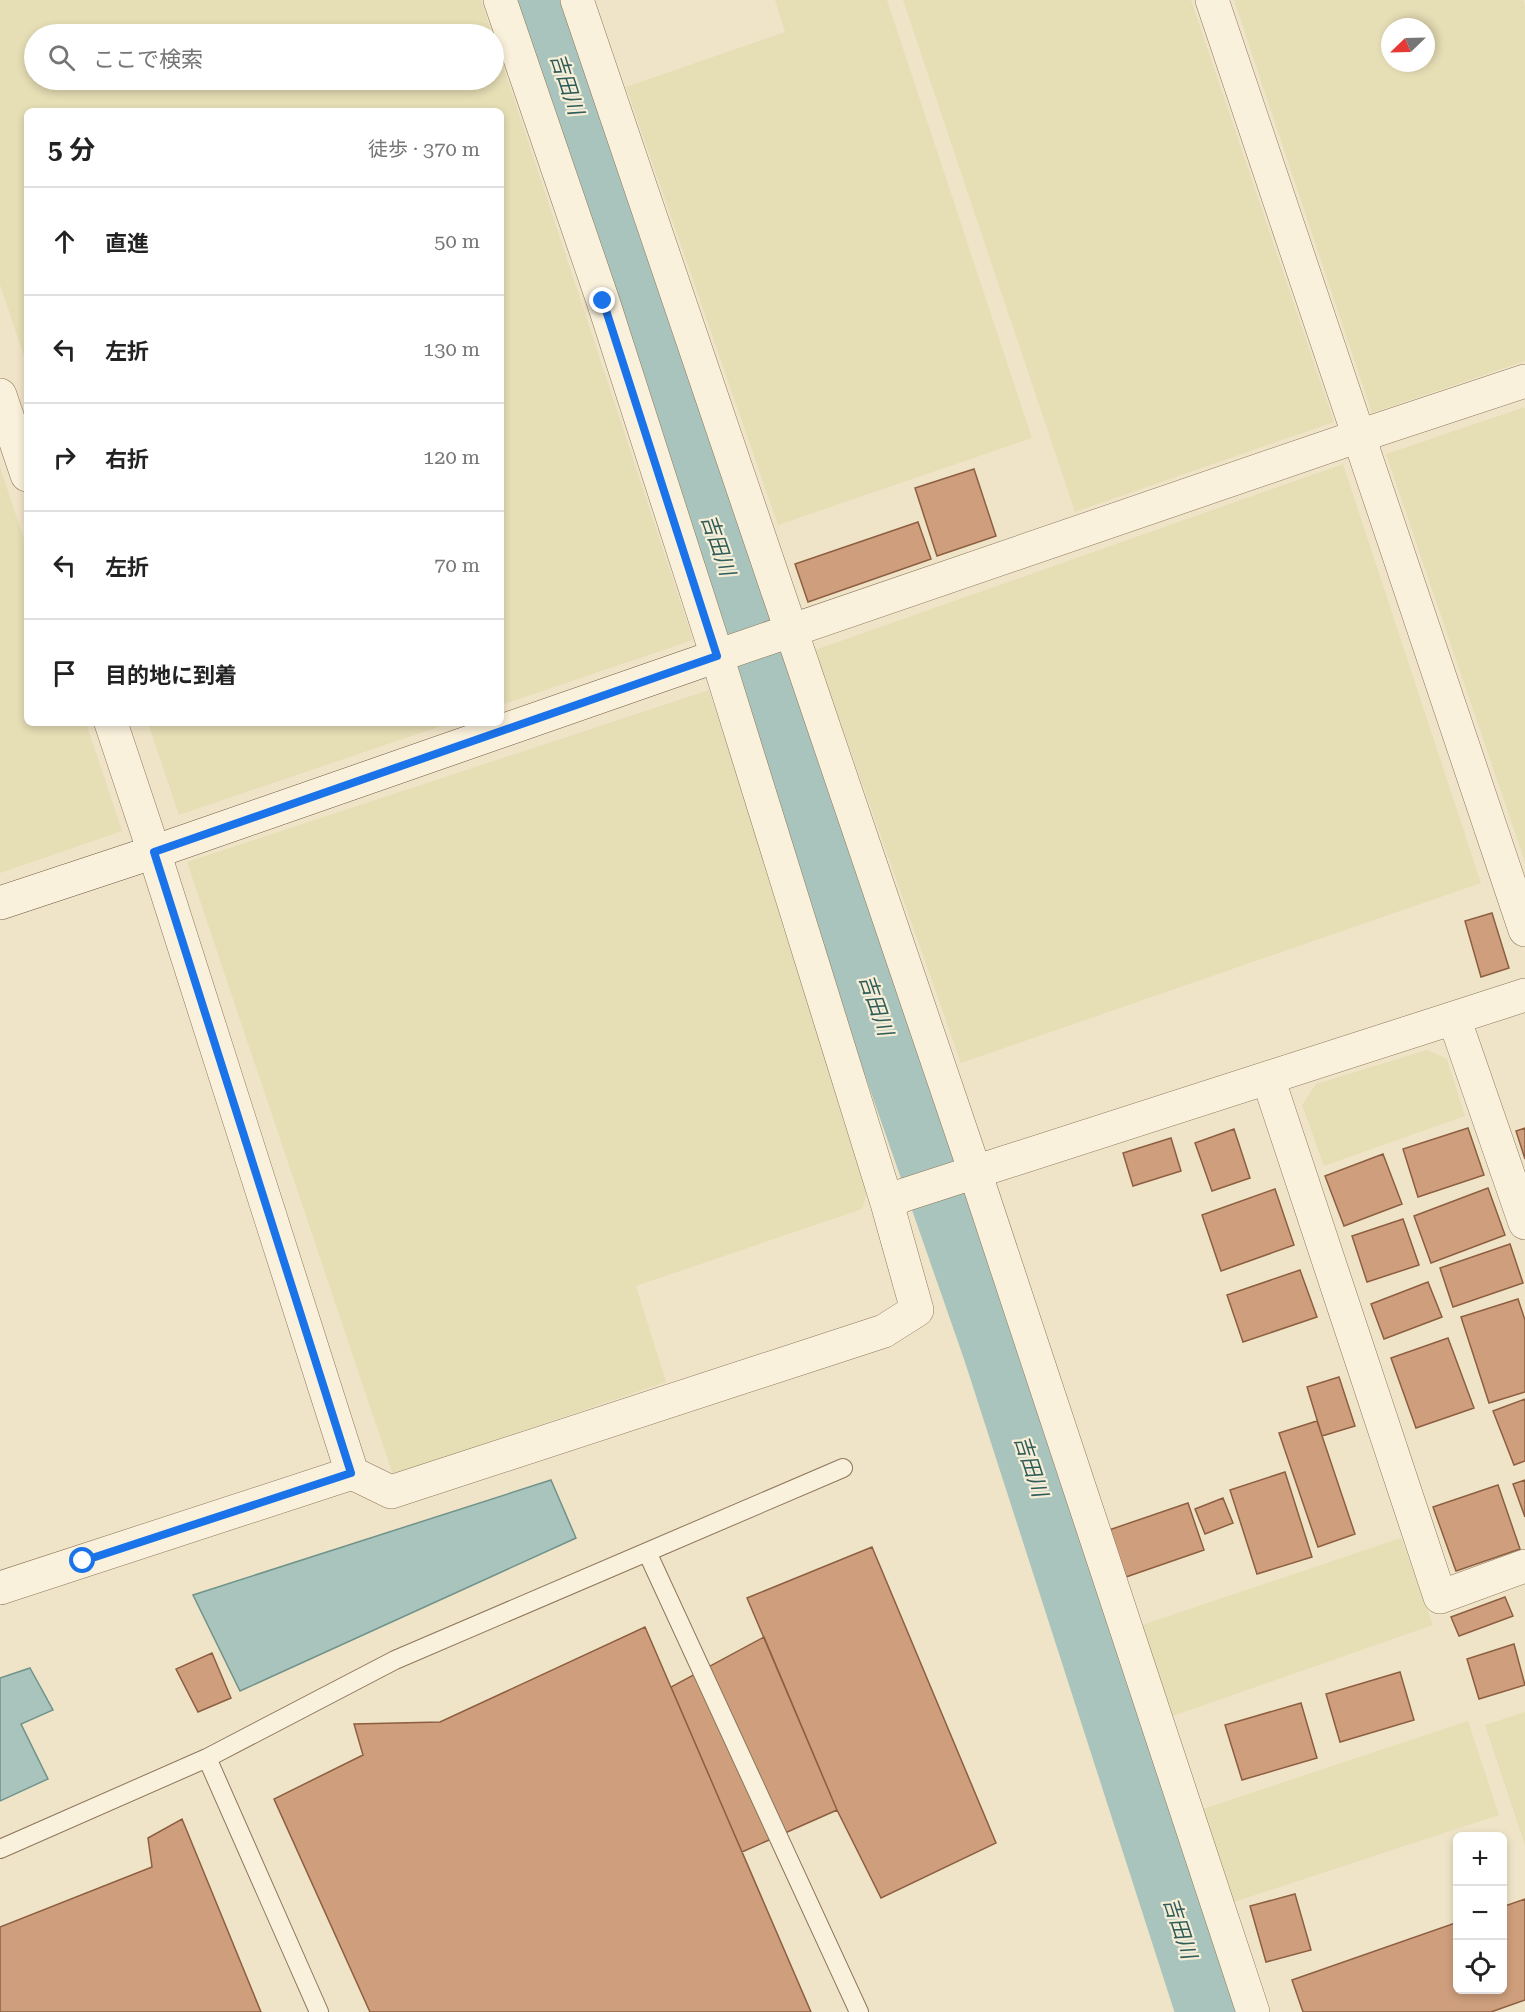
<!DOCTYPE html>
<html lang="ja">
<head>
<meta charset="utf-8">
<style>
	body { margin:0; font-family:"Roboto Serif","Noto Sans JP",serif; background:#f6f6f6; color:#222 }
	.controls { position:absolute; right:18px; bottom:18px; display:grid; overflow:hidden; border-radius:9px; box-shadow:0 3px 9px #0003 }
	.controls button { width:54px; height:54px; display:grid; place-items:center; padding:0; border:0; border-bottom:2px solid #e0e0e0; background:#fff; color:#222; font:30px sans-serif }
	.compass { position:absolute; left:1381px; top:18px; width:54px; height:54px; border-radius:50%; background:#fff; box-shadow:0 3px 9px #0003; rotate:247deg }
	.stop { position:absolute; width:18px; height:18px; margin:-14px; border:4px solid #1a73e8; border-radius:50%; background:#fff }
	.stop.end { background:#1a73e8; border-color:#fff; box-shadow:0 2px 6px #0008 }
	.list { margin:0; padding:0; list-style:none }
	h2 { display:flex; justify-content:space-between; align-items:center; height:78px; margin:0; padding:0 24px; font-size:26px }
	h2 small { font-size:20px; font-weight:400; color:#767676 }
	.list li { display:grid; grid-template-columns:39px 1fr auto; gap:18px; align-items:center; box-sizing:border-box; height:108px; padding:0 24px; border-top:2px solid #e0e0e0 }
	.list b { display:block; font-size:22px; white-space:nowrap }
	.list em { font-size:20px; font-style:normal; color:#767676 }
	.icon { flex:none; width:33px; height:33px; fill:none; stroke:currentColor; stroke-width:2; stroke-linecap:round; stroke-linejoin:round }
	.map { position:relative; flex:none; width:1525px; height:2012px; overflow:hidden }
	.search { position:absolute; background:#fff; box-shadow:0 3px 9px #0003; left:24px; top:24px; width:480px; height:66px; display:flex; align-items:center; gap:15px; box-sizing:border-box; padding:0 21px; border-radius:33px; color:#767676; font-size:22px }
	.panel { position:absolute; background:#fff; box-shadow:0 3px 9px #0003; left:24px; top:108px; width:480px; height:618px; border-radius:9px }
	.map>svg:first-child { display:block }
</style>
</head>
<body>
<div class="map">
<svg width="1525" height="2012" viewBox="0 0 1525 2012">
	<rect width="100%" height="100%" fill="#f0e4c8"/>
	<path fill="#e6deb5" fill-rule="evenodd" d="M 0,0 L 481,0 L 492,34 L 34,34 L 34,80 L 494,80 L 494,38 L 693,640 L 501,705 L 501,111 L 27,111 L 27,365 L 0,285 Z
		M 775,0 L 887,0 L 1032,438 L 778,525 L 626,87 L 785,32 Z
		M 903,0 L 1191,0 L 1334,422 L 1075,512 Z
		M 1234,0 L 1523,0 L 1525,5 L 1525,361 L 1372,413 ZM 1390,27 L 1426,27 L 1426,63 L 1390,63 Z
		M 1525,407 L 1525,862 L 1386,454 Z
		M 1343,464 L 1481,883 L 961,1063 L 815,650 Z
		M 0,467 L 27,548 L 27,723 L 86,723 L 122,831 L 0,873 Z
		M 709,690 L 869,1187 L 862,1209 L 636,1286 L 666,1382 L 393,1475 L 187,862 Z
		M 148,723 L 450,723 L 179,815 Z
		M 1427,1050 L 1447,1059 L 1465,1116 L 1324,1166 L 1302,1105 L 1316,1084 Z
		M 1401,1538 L 1433,1625 L 1173,1716 L 1142,1625 Z
		M 1525,1712 L 1525,1845 L 1485,1725 Z
		M 1468,1721 L 1499,1815 L 1231,1903 L 1200,1810 Z"/>
	<path fill="#a9c4bc" stroke="#6f938a" stroke-width="1.5" d="M 551,1480 L 576,1538 L 240,1691 L 193,1595 Z
		M 30,1668 L 53,1710 L 21,1724 L 48,1779 L 0,1801 L 0,1678 Z"/>
	<g fill="none" stroke-linecap="round" stroke-linejoin="round">
		<path stroke="#a9c4bc" stroke-width="62" d="M 540,0 L 668,398 L 858,961 L 994,1351 L 1207,2012"/>
	</g>
	<path fill="#cf9f7d" stroke="#8d5f41" stroke-width="1.5" d="M 974,469 L 996,536 L 937,556 L 915,488 Z
		M 918,522 L 931,559 L 808,602 L 795,564 Z
		M 1492,913 L 1509,968 L 1481,977 L 1465,921 Z
		M 1468,1128 L 1484,1175 L 1418,1197 L 1403,1149 Z
		M 1525,1128 L 1525,1159 L 1516,1131 Z
		M 1234,1129 L 1250,1178 L 1212,1191 L 1195,1143 Z
		M 1171,1138 L 1181,1171 L 1133,1186 L 1123,1153 Z
		M 1383,1154 L 1402,1204 L 1344,1226 L 1325,1176 Z
		M 1488,1188 L 1505,1235 L 1431,1263 L 1414,1216 Z
		M 1275,1189 L 1294,1245 L 1221,1271 L 1202,1215 Z
		M 1403,1219 L 1419,1265 L 1367,1282 L 1352,1236 Z
		M 1510,1244 L 1523,1283 L 1453,1307 L 1440,1268 Z
		M 1300,1270 L 1317,1317 L 1243,1342 L 1227,1295 Z
		M 1428,1282 L 1442,1317 L 1384,1339 L 1371,1304 Z
		M 1518,1299 L 1525,1320 L 1525,1392 L 1489,1403 L 1461,1317 Z
		M 1448,1338 L 1474,1408 L 1416,1428 L 1391,1358 Z
		M 1339,1377 L 1355,1426 L 1322,1436 L 1307,1387 Z
		M 1525,1399 L 1525,1461 L 1514,1465 L 1493,1411 Z
		M 1317,1421 L 1355,1534 L 1318,1547 L 1279,1433 Z
		M 1285,1472 L 1312,1557 L 1257,1574 L 1230,1490 Z
		M 1525,1480 L 1525,1517 L 1513,1484 Z
		M 1498,1485 L 1520,1549 L 1456,1571 L 1433,1507 Z
		M 1223,1498 L 1233,1523 L 1205,1534 L 1195,1509 Z
		M 1188,1503 L 1204,1550 L 1126,1577 L 1109,1530 Z
		M 872,1547 L 996,1843 L 881,1898 L 837,1810 L 747,1598 Z
		M 1505,1597 L 1513,1616 L 1459,1636 L 1451,1617 Z
		M 645,1627 L 811,2012 L 370,2012 L 274,1799 L 363,1755 L 354,1724 L 440,1722 Z
		M 764,1637 L 837,1810 L 742,1852 L 671,1687 Z
		M 1514,1644 L 1525,1685 L 1479,1699 L 1467,1659 Z
		M 212,1653 L 231,1698 L 198,1712 L 176,1669 Z
		M 1400,1672 L 1414,1720 L 1340,1742 L 1326,1694 Z
		M 1301,1703 L 1317,1758 L 1242,1780 L 1225,1725 Z
		M 182,1819 L 261,2012 L 0,2012 L 0,1927 L 152,1867 L 148,1838 Z
		M 1295,1894 L 1311,1950 L 1266,1962 L 1250,1906 Z
		M 1525,1899 L 1525,2000 L 1491,2012 L 1303,2012 L 1292,1980 L 1458,1922 L 1458,1990 L 1502,1990 L 1502,1907 Z"/>
	<g fill="none" stroke-linecap="round" stroke-linejoin="round">
		<g stroke="#8d765c" stroke-width="20">
			<path id="lane" d="M 843,1468 L 647,1552 L 859,2012
				M 207,1758 L 395,1660 L 647,1552
				M 0,1849 L 207,1758 L 319,2012"/>
		</g>
		<g stroke="#8d765c" stroke-width="34">
			<path id="street" d="M 577,0 L 975,1172 L 1253,2012
				M 1212,0 L 1525,930
				M 0,395 L 27,475
				M 717,656 L 1359,436 L 1525,381
				M 111,723 L 154,852 L 352,1473
				M 1454,1018 L 1525,1223
				M 1268,1078 L 1440,1597 L 1525,1566
				M 887,1203 L 904,1195 L 975,1172 L 1525,995
				M 0,1588 L 352,1473 L 391,1492 L 884,1331 L 917,1310 L 887,1203 L 717,656 L 603,301 L 500,0"/>
		</g>
		<g stroke="#6f573f" stroke-width="34">
			<path id="secondary" d="M 0,903 L 154,852 L 717,656"/>
		</g>
		<use href="#lane" stroke="#faf1dc" stroke-width="18"/>
		<use href="#street" stroke="#faf1dc" stroke-width="33"/>
		<use href="#secondary" stroke="#faf1dc" stroke-width="33"/>
	</g>
	<g fill="none" stroke-linecap="round" stroke-linejoin="round">
		<path stroke="#1a73e8" stroke-width="8" d="M 83,1561 L 351,1473 L 154,852 L 717,656 L 603,301"/>
	</g>
	<g text-anchor="middle" dominant-baseline="central" stroke-width="4.5" stroke-linejoin="round" paint-order="stroke">
		<g font-size="21" font-style="italic" fill="#2f5d5a" stroke="#f7eed8">
			<text transform="translate(567 84) rotate(72)">吉田川</text>
			<text transform="translate(718 545) rotate(71)">吉田川</text>
			<text transform="translate(876 1005) rotate(71)">吉田川</text>
			<text transform="translate(1031 1466) rotate(72)">吉田川</text>
			<text transform="translate(1180 1928) rotate(72)">吉田川</text>
		</g>
	</g>
</svg>
<div class="controls">
<button>+</button>
<button>−</button>
<button><svg class="icon" aria-label="locate" viewBox="0 0 24 24"><circle cx="12" cy="12" r="6"/><path d="M12 2v4M12 18v4M2 12h4M18 12h4"/></svg></button>
</div>
<svg class="compass" viewBox="-18 -18 36 36"><path d="M0-13l5 13h-10z" fill="#e53935"/><path d="M0 13l5-13h-10z" fill="#767676"/></svg>
<div class="stop" style="left:83px;top:1561px"></div>
<div class="stop end" style="left:603px;top:301px"></div>
<div class="search"><svg class="icon" aria-label="search" viewBox="0 0 24 24"><circle cx="10" cy="10" r="6"/><path d="M15 15l6 6"/></svg>ここで検索</div>
<section class="panel">
<h2>5 分<small>徒歩 · 370 m</small></h2>
<ul class="list">
<li><svg class="icon" aria-label="ahead" viewBox="0 0 24 24"><path d="M12 20V5M6 11l6-6 6 6"/></svg><div><b>直進</b></div><em>50 m</em></li>
<li><svg class="icon" aria-label="left" viewBox="0 0 24 24"><path d="M17 20v-9H6M10 6l-5 5 5 5"/></svg><div><b>左折</b></div><em>130 m</em></li>
<li><svg class="icon" aria-label="right" viewBox="0 0 24 24"><path d="M7 20v-9h11M14 6l5 5-5 5"/></svg><div><b>右折</b></div><em>120 m</em></li>
<li><svg class="icon" aria-label="left" viewBox="0 0 24 24"><path d="M17 20v-9H6M10 6l-5 5 5 5"/></svg><div><b>左折</b></div><em>70 m</em></li>
<li><svg class="icon" aria-label="arrive" viewBox="0 0 24 24"><path d="M6 21V4h12l-3 4 3 4H6"/></svg><div><b>目的地に到着</b></div></li>
</ul>
</section>
</div>
</body>
</html>
